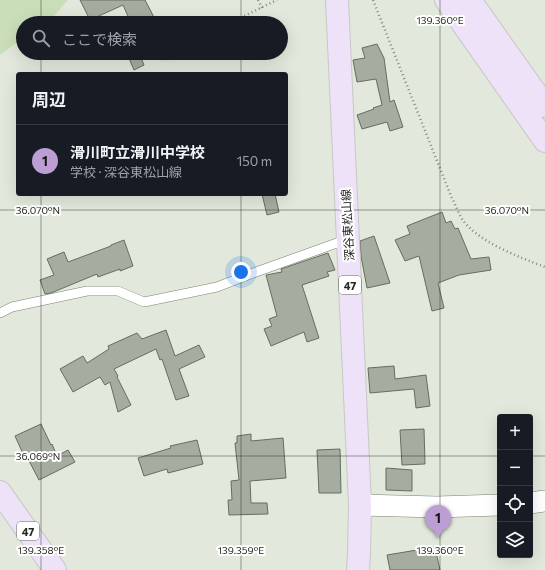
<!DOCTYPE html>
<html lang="ja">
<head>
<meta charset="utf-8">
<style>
	body { margin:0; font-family:Commissioner,"Noto Sans JP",sans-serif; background:#242831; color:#f1f3f6 }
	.controls { position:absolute; right:12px; bottom:12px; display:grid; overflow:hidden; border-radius:4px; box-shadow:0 4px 16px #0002 }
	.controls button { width:36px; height:36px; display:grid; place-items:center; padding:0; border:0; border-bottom:1px solid #363941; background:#171b24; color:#f1f3f6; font:20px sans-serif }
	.you { position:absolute; left:241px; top:272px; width:14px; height:14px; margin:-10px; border:3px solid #fff; border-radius:50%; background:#1a73e8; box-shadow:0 0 0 6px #1a73e833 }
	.badge { display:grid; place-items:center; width:26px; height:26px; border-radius:50%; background:#bc9ed4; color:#111; font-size:13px; font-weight:700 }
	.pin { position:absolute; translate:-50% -33px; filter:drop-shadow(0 1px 2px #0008) }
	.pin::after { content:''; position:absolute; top:21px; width:14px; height:12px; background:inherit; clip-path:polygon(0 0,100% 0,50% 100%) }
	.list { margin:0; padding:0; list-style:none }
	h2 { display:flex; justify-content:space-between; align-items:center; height:52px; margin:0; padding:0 16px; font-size:17px }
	h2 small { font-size:13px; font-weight:400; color:#9ea1a6 }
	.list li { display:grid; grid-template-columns:26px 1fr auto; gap:12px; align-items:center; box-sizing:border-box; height:72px; padding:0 16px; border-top:1px solid #363941 }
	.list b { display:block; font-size:15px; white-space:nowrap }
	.list p { margin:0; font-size:13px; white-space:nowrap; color:#9ea1a6 }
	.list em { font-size:13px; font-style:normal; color:#9ea1a6 }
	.icon { flex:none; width:22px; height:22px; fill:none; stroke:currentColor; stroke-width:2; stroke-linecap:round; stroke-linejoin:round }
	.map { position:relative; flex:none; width:545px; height:570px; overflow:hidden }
	.search { position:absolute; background:#171b24; box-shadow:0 4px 16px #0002; left:16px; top:16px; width:272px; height:44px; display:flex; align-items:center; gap:10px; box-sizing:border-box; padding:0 14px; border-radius:22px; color:#9ea1a6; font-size:15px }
	.panel { position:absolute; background:#171b24; box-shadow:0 4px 16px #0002; left:16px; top:72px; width:272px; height:124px; border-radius:4px }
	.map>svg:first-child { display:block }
</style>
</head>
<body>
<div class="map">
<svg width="545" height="570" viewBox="0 0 545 570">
	<rect width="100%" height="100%" fill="#e2e9dc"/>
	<path fill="#cadfb9" d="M 0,0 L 68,0 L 54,16 L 44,23 L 23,23 L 23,38 L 0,55 Z"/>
	<path fill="#a5ada0" stroke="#666c61" d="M 80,0 L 145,0 L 157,23 L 131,23 L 123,5 L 90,20 Z
		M 377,44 L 384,58 L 390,102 L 394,100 L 403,127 L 390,131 L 387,122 L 362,129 L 357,115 L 374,109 L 373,108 L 382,105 L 376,79 L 357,82 L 353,60 L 365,58 L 362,48 Z
		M 134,53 L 139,53 L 144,65 L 134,70 L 128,56 Z
		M 262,194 L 275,194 L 279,212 L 267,215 Z
		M 442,212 L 446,223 L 451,221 L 455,229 L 458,228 L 471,259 L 489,257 L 491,270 L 459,275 L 438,283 L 444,308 L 432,311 L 419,256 L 405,261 L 395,240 L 410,234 L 407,226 Z
		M 374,236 L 390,283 L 367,288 L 361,256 L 360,241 Z
		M 124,240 L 133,266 L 120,271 L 120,269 L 98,277 L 97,274 L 51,293 L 45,294 L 40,280 L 54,275 L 47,259 L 64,252 L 68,262 L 111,246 L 111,245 Z
		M 328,253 L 335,270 L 327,272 L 329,276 L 302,285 L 319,338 L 307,342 L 304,332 L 271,346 L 264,329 L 272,326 L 269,319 L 277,316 L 266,275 L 282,272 L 281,269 Z
		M 166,330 L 175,356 L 199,345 L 205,357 L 179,369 L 189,396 L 176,400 L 162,359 L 160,360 L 156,349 L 114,369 L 118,376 L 117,377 L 131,405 L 118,412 L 110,382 L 105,385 L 100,377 L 73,392 L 60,369 L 83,356 L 87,363 L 109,349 L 108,346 L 137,333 L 142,339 Z
		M 394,366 L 395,379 L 426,375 L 430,406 L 416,408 L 414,389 L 370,393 L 368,368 Z
		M 41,424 L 51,445 L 52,444 L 57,456 L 68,450 L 75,462 L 39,480 L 26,455 L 24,456 L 15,436 Z
		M 424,429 L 425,464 L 402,465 L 400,430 Z
		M 251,434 L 251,441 L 283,438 L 286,478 L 250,481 L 251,503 L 267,503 L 268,514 L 229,515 L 228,500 L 232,500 L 231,481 L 239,480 L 235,443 L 237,443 L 237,436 Z
		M 197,440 L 203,464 L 168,473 L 167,469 L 144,476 L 138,458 L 171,448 L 170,446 Z
		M 340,449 L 341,493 L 319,493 L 317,450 Z
		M 386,468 L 412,470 L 412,491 L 386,490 Z
		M 435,547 L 440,570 L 390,570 L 387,555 Z"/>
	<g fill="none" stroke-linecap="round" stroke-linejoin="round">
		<g stroke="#7b8276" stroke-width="10">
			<path id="service" d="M 0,313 L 12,307 L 87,291 L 118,291 L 144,302 L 217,287 L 256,272 L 348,239"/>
		</g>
		<g stroke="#7b8276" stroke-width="22">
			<path id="tertiary" d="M 530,503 L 545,501
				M 360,505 L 437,507 L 500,505"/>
		</g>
		<g stroke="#c7c7c6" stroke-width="24">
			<path id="primary" d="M 337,0 L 360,505 L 359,554 L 358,570
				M 446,0 L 545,141
				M 470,0 L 545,106
				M 0,492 L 55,570"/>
		</g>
		<path stroke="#83877f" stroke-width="2.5" stroke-dasharray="1 3" stroke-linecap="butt" d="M 258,0 L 262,8
			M 373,0 L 451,196 C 455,204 458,212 462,219 C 478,242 519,257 545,267
			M 230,23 L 277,0
			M 150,56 L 160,59 L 173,59 L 182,53"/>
		<use href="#service" stroke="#fff" stroke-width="9"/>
		<use href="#tertiary" stroke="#fff" stroke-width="21"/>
		<use href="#primary" stroke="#eee2f8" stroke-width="22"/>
	</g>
	<path fill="none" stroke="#262824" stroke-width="1" stroke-opacity="0.45" d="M 41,0 L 41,23M 241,0 L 241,23M 440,0 L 440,570M 41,53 L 41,74M 241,53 L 241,74M 41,194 L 41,570M 241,194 L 241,570M 0,210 L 545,210M 0,456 L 500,456M 530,456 L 545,456"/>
	<g text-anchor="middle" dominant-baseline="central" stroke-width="4" stroke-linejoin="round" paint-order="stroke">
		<g fill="#fff" stroke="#676866" stroke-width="1">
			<rect x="339" y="276" width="22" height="18" rx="3"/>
			<rect x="17" y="522" width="22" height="18" rx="3"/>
		</g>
		<g font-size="11" font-weight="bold" fill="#262824">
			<text x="350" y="285">47</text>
			<text x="28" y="531">47</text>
		</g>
		<g font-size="12" fill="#262824" stroke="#fff">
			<text transform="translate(347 225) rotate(-93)">深谷東松山線</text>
		</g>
	</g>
	<g font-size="10" text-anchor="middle" fill="#262824" stroke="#fff" stroke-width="4" stroke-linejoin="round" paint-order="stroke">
		<text x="440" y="24">139.360°E</text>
		<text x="38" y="214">36.070°N</text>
		<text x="507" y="214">36.070°N</text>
		<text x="38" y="460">36.069°N</text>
		<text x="41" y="554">139.358°E</text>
		<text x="241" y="554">139.359°E</text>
		<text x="440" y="554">139.360°E</text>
	</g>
</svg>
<div class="controls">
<button>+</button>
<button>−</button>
<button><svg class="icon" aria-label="locate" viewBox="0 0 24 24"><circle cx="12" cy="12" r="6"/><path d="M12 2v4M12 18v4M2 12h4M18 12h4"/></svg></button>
<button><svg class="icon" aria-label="layers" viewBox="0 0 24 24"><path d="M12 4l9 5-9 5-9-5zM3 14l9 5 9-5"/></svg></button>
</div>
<div class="you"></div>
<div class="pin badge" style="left:438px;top:538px">1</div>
<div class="search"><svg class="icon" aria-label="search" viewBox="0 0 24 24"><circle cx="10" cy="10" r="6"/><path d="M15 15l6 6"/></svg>ここで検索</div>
<section class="panel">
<h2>周辺<small></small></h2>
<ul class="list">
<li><span class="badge">1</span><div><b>滑川町立滑川中学校</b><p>学校 · 深谷東松山線</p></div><em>150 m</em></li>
</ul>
</section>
</div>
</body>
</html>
